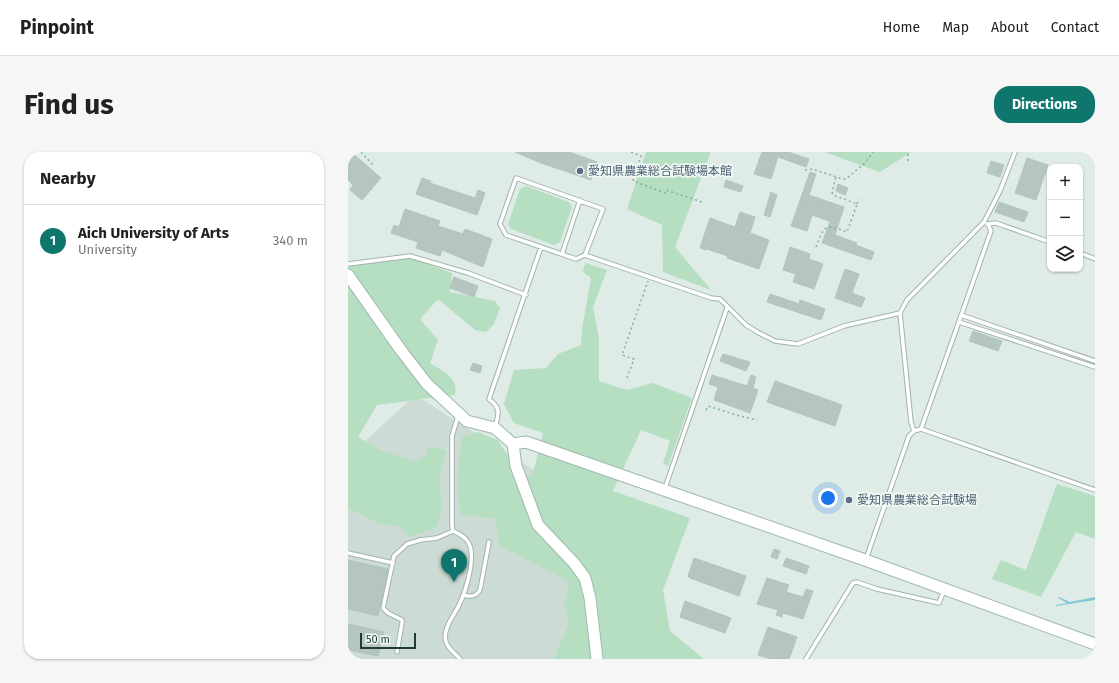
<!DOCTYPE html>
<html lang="en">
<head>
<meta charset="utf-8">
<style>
	body { margin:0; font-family:"Fira Sans","Noto Sans JP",sans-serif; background:#f6f6f6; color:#202124 }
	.controls { position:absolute; right:12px; top:12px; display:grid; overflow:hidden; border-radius:8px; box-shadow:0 1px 3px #0004 }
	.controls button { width:36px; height:36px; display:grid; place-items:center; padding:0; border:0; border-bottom:1px solid #e0e0e0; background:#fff; color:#202124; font:20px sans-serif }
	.scale { position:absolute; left:12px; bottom:10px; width:56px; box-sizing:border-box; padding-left:4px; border:2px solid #1f3c35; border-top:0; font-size:11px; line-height:14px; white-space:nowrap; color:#1f3c35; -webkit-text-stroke:3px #eff8f3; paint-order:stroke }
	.you { position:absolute; left:480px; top:346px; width:14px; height:14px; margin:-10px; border:3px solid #fff; border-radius:50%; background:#1a73e8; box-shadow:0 0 0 6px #1a73e833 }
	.badge { display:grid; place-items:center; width:26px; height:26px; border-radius:50%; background:#0f766e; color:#fff; font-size:13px; font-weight:700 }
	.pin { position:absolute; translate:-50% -33px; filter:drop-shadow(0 1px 2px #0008) }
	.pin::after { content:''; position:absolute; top:21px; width:14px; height:12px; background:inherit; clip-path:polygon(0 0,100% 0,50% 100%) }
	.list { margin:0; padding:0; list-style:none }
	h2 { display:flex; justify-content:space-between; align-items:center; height:52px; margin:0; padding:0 16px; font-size:17px }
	h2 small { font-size:13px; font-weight:400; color:#757577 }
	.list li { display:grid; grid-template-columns:26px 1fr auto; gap:12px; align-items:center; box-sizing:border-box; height:72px; padding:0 16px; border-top:1px solid #e0e0e0 }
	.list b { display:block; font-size:15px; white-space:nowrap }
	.list p { margin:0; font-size:13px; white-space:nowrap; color:#757577 }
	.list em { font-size:13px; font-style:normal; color:#757577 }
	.icon { flex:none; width:22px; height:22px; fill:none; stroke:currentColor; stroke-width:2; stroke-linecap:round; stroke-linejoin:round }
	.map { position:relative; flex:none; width:747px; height:507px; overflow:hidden; border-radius:16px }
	header { display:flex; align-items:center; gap:24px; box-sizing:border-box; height:56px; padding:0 20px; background:#fff; border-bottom:1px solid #e0e0e0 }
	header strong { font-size:19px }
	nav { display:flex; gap:22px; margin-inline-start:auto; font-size:14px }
	.intro { display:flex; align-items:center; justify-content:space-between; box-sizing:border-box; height:96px; padding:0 24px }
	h1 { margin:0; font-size:28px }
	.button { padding:10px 18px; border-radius:16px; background:#0f766e; color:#fff; font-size:14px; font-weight:700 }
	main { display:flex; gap:24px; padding:0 24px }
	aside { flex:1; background:#fff; border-radius:16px; box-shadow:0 1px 3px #0004 }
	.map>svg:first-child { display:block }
</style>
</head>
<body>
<header>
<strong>Pinpoint</strong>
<nav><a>Home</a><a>Map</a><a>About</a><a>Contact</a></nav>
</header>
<div class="intro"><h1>Find us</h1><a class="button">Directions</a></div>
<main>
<aside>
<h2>Nearby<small></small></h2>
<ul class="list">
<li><span class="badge">1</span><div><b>Aich University of Arts</b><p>University</p></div><em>340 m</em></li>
</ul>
</aside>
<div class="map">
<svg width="747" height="507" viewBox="0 0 747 507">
	<rect width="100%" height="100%" fill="#dfebe6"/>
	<path fill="#cddbd5" d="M 67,243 L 235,349 L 256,507 L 0,507 L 0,305 Z"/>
	<path fill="#b6dec1" d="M 298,0 L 363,0 L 327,95 L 363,138 L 315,120 L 314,73 L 279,57 Z
		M 476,0 L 563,0 L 532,20 Z
		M 178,34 L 221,50 L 224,55 L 212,90 L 206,93 L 163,77 L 160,72 L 172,37 Z
		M 63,106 L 104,121 L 102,140 L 147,149 L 152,156 L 146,172 L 138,180 L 127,178 L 90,147 L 72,167 L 90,188 L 82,211 C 95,220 111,225 107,243 L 29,253 L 10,285 L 32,298 L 67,309 L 79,303 L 80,295 L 98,298 C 96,308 92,319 92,330 C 92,349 98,357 87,376 L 61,385 L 53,375 L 29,371 L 0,356 L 0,113 Z
		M 237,111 L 259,118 L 245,155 L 251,187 L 251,229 L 279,238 L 305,231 L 344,246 L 320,314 L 315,311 L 322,289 L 293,278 L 265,339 L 342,366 L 315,438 L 322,479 L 356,507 L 206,507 L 221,471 L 216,452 L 222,430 L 151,393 L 148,367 L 112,362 L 109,328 L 114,285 L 130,280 L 150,288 L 162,308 L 168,328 L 184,325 L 195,281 L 166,271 L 156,252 L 166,218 L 198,216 L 210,202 L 233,193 L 234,177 L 243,126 L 235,120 Z
		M 709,332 L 747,344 L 747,387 L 728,380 L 693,445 L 644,427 L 653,408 L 678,418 Z"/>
	<path fill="#82c7d5" d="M 711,445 L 722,450 L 747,445 L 747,448 L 708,454 L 708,453 L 719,451 L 710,446 Z"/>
	<path fill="#b4c6bf" stroke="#b1c5bd" d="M 0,0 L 3,0 L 33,26 L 14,48 L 2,38 L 5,33 L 0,28 Z
		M 167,0 L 221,0 L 249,10 L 243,28 L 193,11 Z
		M 414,0 L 440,0 L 461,7 L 458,15 L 430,5 L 423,27 L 406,22 Z
		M 679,6 L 700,13 L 688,48 L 667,41 Z
		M 643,9 L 656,13 L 652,25 L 639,21 Z
		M 462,20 L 468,22 L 461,43 L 496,55 L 487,83 L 509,91 L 508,93 L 526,100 L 523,108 L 474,91 L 482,70 L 478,68 L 464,63 L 459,79 L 443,74 Z
		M 74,26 L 83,29 L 82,31 L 127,46 L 130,38 L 137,41 L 129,63 L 68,42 Z
		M 378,28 L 395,34 L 393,40 L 376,35 Z
		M 490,32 L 500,36 L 497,43 L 488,39 Z
		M 423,40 L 429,43 L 422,65 L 416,63 Z
		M 651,50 L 680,60 L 676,70 L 647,60 Z
		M 57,57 L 92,69 L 90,74 L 115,82 L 117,77 L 144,87 L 135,115 L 94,98 L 92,104 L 68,96 L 70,90 L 43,81 L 46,73 L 51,75 Z
		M 392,60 L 407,65 L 402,81 L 421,88 L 411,117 L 379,106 L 380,104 L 359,97 L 358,98 L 352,96 L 362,66 L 387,75 Z
		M 442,95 L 462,102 L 461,107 L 475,112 L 466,137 L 445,130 L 448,122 L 435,118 Z
		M 497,117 L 511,122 L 504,141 L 517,146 L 513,155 L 487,146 Z
		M 106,125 L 130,134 L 126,145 L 102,136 Z
		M 422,142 L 451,152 L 452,148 L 477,157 L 473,168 L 419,150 Z
		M 625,179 L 654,189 L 650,199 L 621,189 Z
		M 375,202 L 402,210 L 398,219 L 372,209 Z
		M 125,211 L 134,214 L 132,221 L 122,218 Z
		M 364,223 L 399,234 L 403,223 L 408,225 L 405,236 L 410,238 L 402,261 L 366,248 L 370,235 L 361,232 Z
		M 427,229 L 494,253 L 487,274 L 419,250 Z
		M 426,397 L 432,399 L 429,407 L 423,405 Z
		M 346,406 L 398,424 L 391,444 L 342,426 L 340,424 Z
		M 438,406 L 461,414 L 458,422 L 435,414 Z
		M 0,408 L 40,417 L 30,464 L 0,457 Z
		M 419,426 L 441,433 L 438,440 L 455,445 L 458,437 L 465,439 L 455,467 L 435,461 L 434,465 L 428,463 L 430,458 L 409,452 Z
		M 337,449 L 383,466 L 377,481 L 332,465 Z
		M 0,472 L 36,480 L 30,504 L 0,498 Z
		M 420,475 L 449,485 L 441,507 L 423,507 L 410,503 Z"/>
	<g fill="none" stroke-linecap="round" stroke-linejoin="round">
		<g stroke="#a2b3ad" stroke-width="5.5">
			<path id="lane" d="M 639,72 L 648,71 L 702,90
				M 732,101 L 747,107
				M 214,102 L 232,48
				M 237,103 L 255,57 L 168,26 L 152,72 L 158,83 L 228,107 L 237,103 L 363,146 L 372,147 L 398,173 L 411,181 L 427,189 L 450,192 L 496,174 L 552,161
				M 0,112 L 62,104 L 120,121 L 178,143
				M 613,163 L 747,209
				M 611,170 L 747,215
				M 110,264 L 104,284 L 104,374 L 105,379 C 111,382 117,384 120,390 C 129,403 118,439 111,453 C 106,464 94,477 98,490 C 100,497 108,502 112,507
				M 147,275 C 151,262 153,256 141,247 L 193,95
				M 573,277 L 643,79 L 640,72
				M 566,279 L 563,270 L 552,161 L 559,148 L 636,70 L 652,39 L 667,0
				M 317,336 L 379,156
				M 0,401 L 45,411
				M 518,407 L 561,284 L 566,279 L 573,277 L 747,338
				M 115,443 C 122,445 128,445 132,438 L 141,390
				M 49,500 L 54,471 L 54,468 L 40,461 L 35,456 L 46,404 L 59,392 L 72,388 L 89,386 L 105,379
				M 458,507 L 505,431 L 509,430 L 529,437 L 591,451 L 596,438"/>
		</g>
		<g stroke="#9db8ae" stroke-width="13">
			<path id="secondary" d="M 0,123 L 52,197 L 79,232 L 119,269 L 147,276 L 165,292 L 178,290 L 517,408 L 747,492
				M 165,292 L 168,314 L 190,373 L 226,411 L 237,426 L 242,446 L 249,507"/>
		</g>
		<path stroke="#7db1a1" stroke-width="1.5" stroke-dasharray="2 3" stroke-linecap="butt" d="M 13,0 L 25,13
			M 283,0 L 293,4 L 285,29 L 317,41 L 318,38 L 354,50
			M 560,9 L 560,0
			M 457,18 L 464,17 L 495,27 L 498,27 L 517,11 L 525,0
			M 509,52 L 511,47
			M 468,95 C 476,74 476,71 499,80 L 509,52 L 485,43 L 484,40 L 488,25
			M 279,226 L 286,207 L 274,203 L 300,129
			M 358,258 L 360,254 L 388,263 L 409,268"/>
		<use href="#lane" stroke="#fff" stroke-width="3.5"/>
		<use href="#secondary" stroke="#fff" stroke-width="11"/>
	</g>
	<g fill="#5c6f8a" stroke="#eff8f3" stroke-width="1.5">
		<circle cx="232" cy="19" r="4"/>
		<circle cx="501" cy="348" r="4"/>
	</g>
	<g text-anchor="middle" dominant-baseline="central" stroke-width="3.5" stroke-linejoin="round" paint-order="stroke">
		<g font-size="12" fill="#4e5e75" stroke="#eff8f3" text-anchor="start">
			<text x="240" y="19">愛知県農業総合試験場本館</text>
			<text x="509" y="348">愛知県農業総合試験場</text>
		</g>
	</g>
</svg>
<div class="controls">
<button>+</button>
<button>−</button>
<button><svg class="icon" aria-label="layers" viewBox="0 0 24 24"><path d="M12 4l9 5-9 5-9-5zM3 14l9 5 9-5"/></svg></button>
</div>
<div class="scale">50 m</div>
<div class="you"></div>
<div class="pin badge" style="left:106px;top:430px">1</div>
</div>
</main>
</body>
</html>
